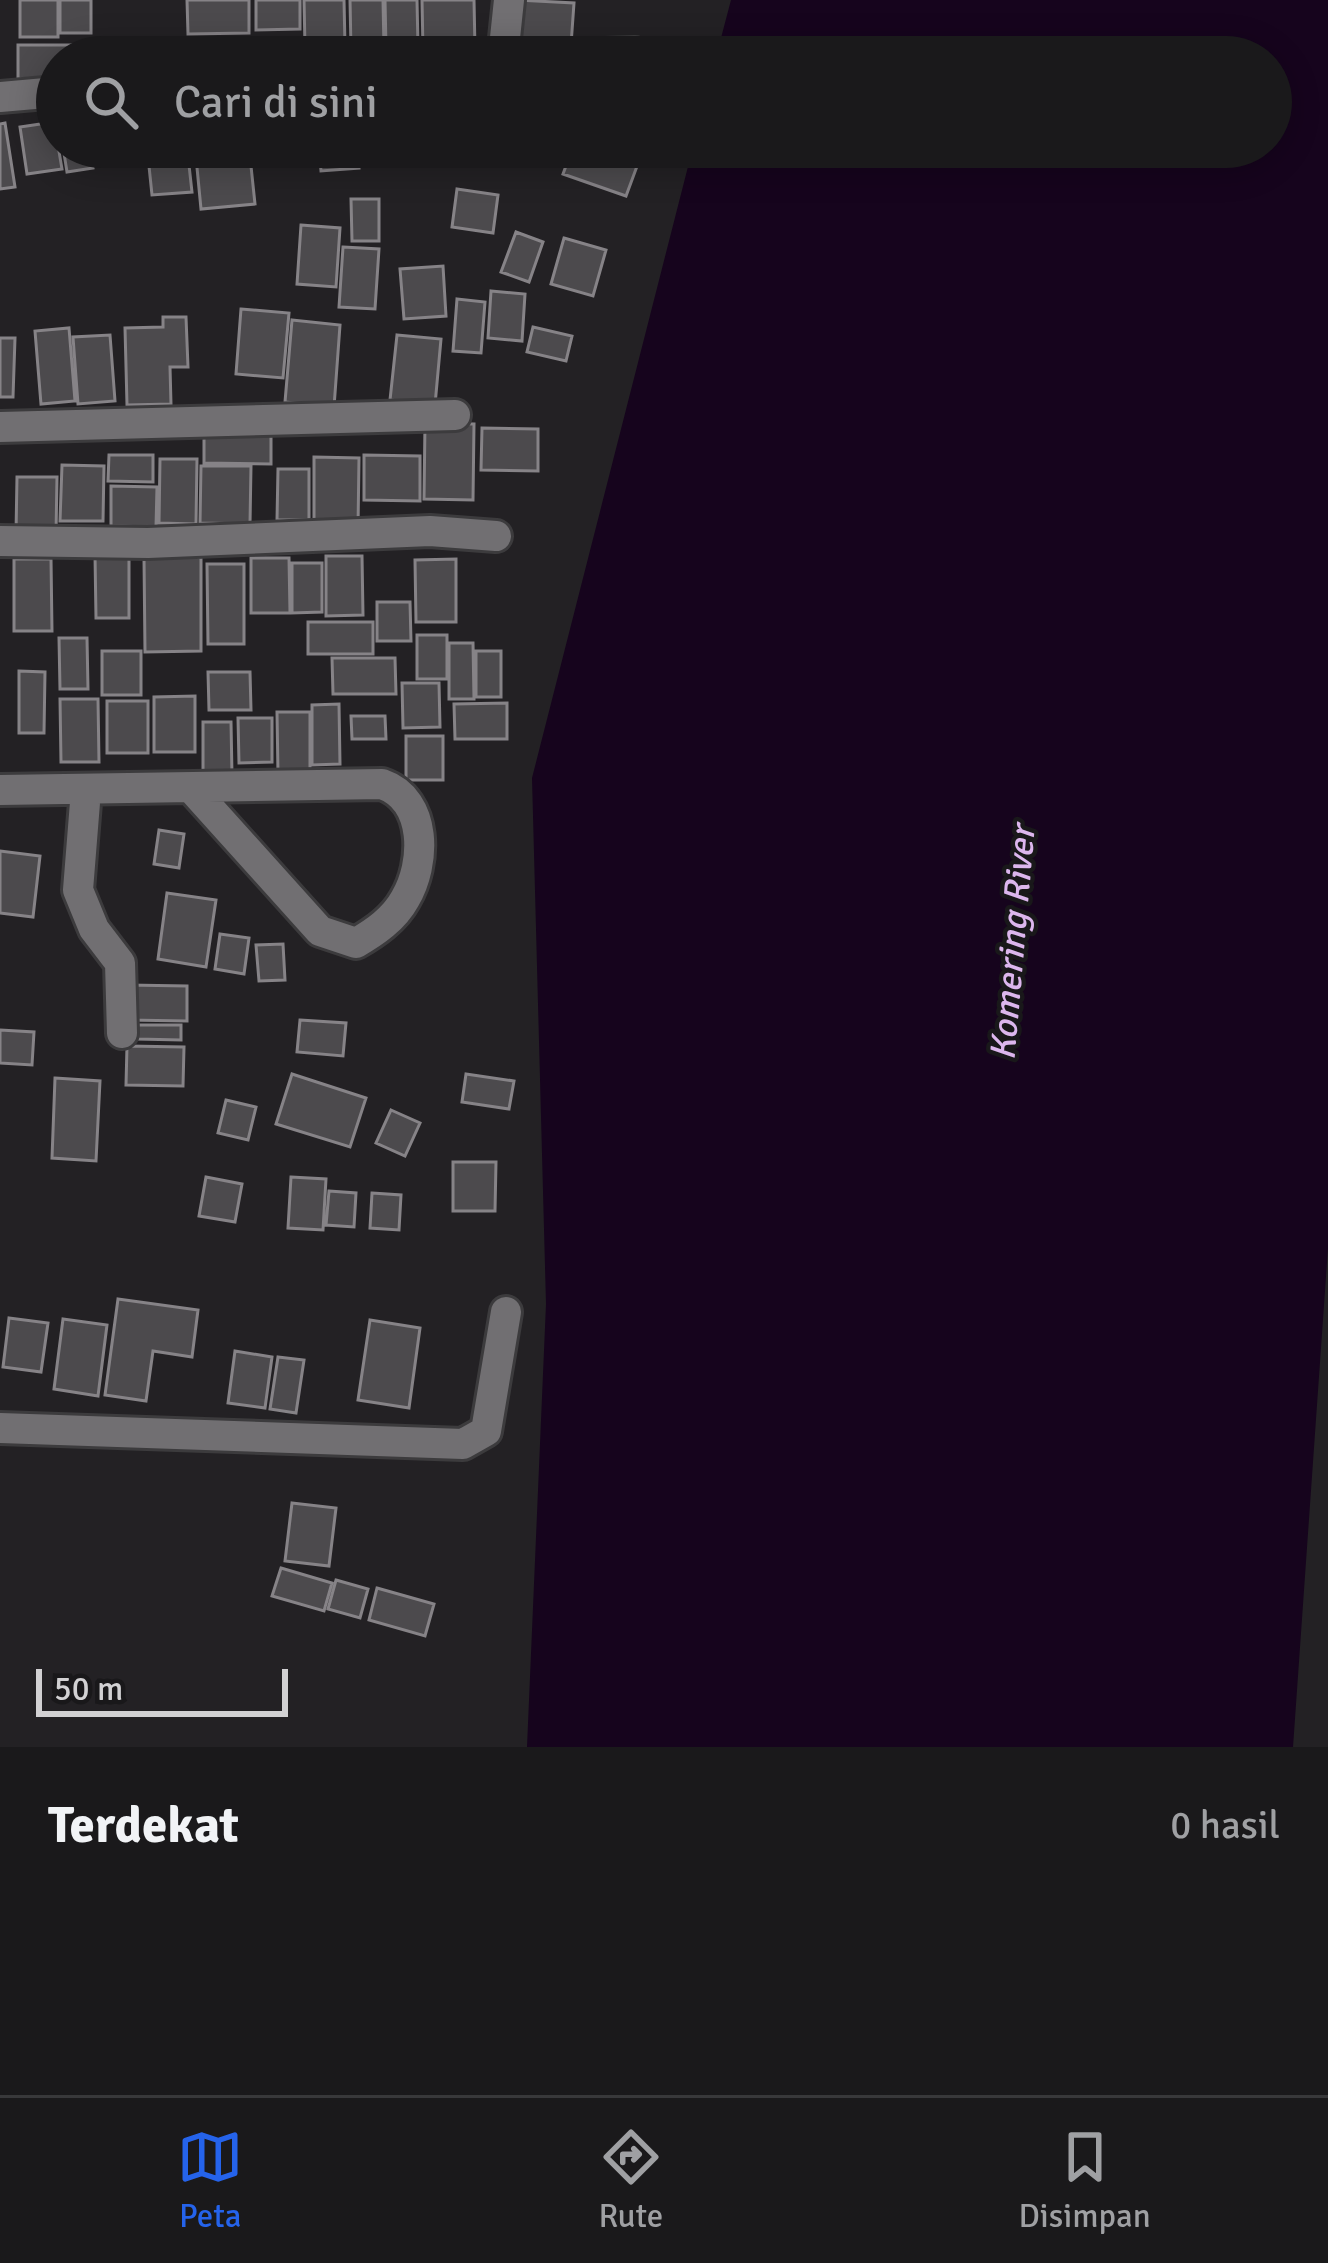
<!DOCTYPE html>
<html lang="id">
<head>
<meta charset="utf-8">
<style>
	body { margin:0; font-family:Signika,sans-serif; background:#232224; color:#f1f3f6 }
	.scale { position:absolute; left:36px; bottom:30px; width:252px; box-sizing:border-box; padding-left:12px; border:6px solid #d2d1d3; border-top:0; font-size:33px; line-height:42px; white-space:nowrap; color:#d2d1d3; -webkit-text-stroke:9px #19181a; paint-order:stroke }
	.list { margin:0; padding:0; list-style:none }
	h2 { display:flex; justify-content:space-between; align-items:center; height:156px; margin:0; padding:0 48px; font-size:51px }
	h2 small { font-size:39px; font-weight:400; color:#9fa0a3 }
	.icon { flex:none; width:66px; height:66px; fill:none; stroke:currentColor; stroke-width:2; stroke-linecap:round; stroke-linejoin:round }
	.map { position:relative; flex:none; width:1328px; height:1747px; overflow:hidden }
	.search { position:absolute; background:#1a191b; box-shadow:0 6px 30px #0003; left:36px; right:36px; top:36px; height:132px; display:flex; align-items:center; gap:30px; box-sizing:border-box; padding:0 42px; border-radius:66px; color:#9fa0a3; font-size:45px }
	.sheet { height:348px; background:#1a191b }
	nav { display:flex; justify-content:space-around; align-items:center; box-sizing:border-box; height:168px; border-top:3px solid #38383a; background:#1a191b; font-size:33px; color:#9fa0a3 }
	nav a { display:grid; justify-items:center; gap:6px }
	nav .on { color:#2563eb }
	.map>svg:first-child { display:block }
</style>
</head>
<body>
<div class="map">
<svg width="1328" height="1747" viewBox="0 0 1328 1747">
	<rect width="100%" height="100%" fill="#232124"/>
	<path fill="#16041d" d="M 731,0 L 1328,0 L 1328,1248 L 1293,1747 L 527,1747 L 546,1304 L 532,778 L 693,147 L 1271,147 L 1271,57 L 716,57 Z"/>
	<path fill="#4c4a4d" stroke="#868387" stroke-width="3" d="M 20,0 L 58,0 L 58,37 L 20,37 Z
		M 60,0 L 91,0 L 91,33 L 60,33 Z
		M 187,0 L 249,0 L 249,33 L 188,34 Z
		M 256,0 L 300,0 L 300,29 L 256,30 Z
		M 304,0 L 344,0 L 345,46 L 305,47 Z
		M 350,0 L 383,0 L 384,49 L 351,49 Z
		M 385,0 L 417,0 L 418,47 L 386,47 Z
		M 422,0 L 474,0 L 475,49 L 423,50 Z
		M 517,0 L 574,3 L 571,45 L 514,41 Z
		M 18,45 L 102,45 L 102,57 L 57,57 L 57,79 L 18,79 Z
		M 54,122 L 62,169 L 27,174 L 20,127 Z
		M 5,123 L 15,187 L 0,189 L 0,124 Z
		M 63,147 L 90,147 L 93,168 L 67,172 Z
		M 108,147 L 138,147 L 140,162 L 111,166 Z
		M 147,147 L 187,147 L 192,192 L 152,195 Z
		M 195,147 L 249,147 L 255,204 L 201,209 Z
		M 259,147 L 296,147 L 298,162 L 261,165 Z
		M 319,147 L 357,147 L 359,168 L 321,171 Z
		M 400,147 L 442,147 L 443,156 L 401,158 Z
		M 573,147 L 643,150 L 626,196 L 563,174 Z
		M 457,189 L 498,195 L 493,233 L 452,227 Z
		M 351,199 L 379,199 L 379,241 L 352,241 Z
		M 301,225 L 340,228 L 336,287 L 297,284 Z
		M 516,232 L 543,242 L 529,282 L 501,272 Z
		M 564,238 L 606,250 L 593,296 L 551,284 Z
		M 343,247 L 379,249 L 375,309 L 339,307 Z
		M 443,266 L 446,316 L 404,319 L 400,269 Z
		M 491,291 L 525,294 L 522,341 L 488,338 Z
		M 457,299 L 485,302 L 481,353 L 453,351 Z
		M 241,309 L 289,313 L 283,378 L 236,374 Z
		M 163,317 L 186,317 L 188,367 L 170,367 L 171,404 L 127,405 L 125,328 L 163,327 Z
		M 292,320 L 340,325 L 334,407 L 285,402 Z
		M 533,327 L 572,336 L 566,361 L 527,352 Z
		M 69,328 L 75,401 L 41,404 L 35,331 Z
		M 110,335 L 115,401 L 78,404 L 73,337 Z
		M 397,335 L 441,339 L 435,405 L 390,400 Z
		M 0,338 L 15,338 L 13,397 L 0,397 Z
		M 425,423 L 474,424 L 473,500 L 424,499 Z
		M 482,428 L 538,429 L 538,471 L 481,470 Z
		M 204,429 L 271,430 L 271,464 L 204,463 Z
		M 109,455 L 153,455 L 153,482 L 108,481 Z
		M 364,455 L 420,456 L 420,501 L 364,500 Z
		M 314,457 L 359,458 L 358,528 L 314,528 Z
		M 160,459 L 197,459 L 196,524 L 159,523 Z
		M 62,465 L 104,466 L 103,521 L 60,521 Z
		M 201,466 L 251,466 L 250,524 L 200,523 Z
		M 278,469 L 309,469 L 309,520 L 277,520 Z
		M 17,477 L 57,477 L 56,534 L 16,533 Z
		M 111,486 L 157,487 L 156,527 L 111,526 Z
		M 95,555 L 129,555 L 129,618 L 96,618 Z
		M 326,556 L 362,556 L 363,615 L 326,616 Z
		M 201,557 L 201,651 L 145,652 L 144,558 Z
		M 251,558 L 289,558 L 290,613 L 251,613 Z
		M 14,559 L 51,559 L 52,631 L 14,631 Z
		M 456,559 L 456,622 L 416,622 L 415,560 Z
		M 292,563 L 322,563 L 322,612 L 292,613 Z
		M 207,564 L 244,564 L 244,644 L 208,644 Z
		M 377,602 L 410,602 L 411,641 L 377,641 Z
		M 308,622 L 373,622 L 373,654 L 308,654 Z
		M 417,635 L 447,635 L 447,679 L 417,679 Z
		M 59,638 L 87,638 L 88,689 L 60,689 Z
		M 449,643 L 473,643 L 474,699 L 449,699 Z
		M 102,651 L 141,651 L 141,695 L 102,695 Z
		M 476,651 L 501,651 L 501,697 L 476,697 Z
		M 332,658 L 395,658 L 396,694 L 333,694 Z
		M 19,671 L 45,672 L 44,733 L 19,733 Z
		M 208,672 L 250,672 L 251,710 L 209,710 Z
		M 402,683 L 439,683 L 440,727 L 403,728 Z
		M 195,696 L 195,752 L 154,752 L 154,697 Z
		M 60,699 L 98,699 L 99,762 L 61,762 Z
		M 107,701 L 148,701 L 148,753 L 107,753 Z
		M 507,703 L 507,739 L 455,739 L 454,704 Z
		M 339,704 L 340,764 L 312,765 L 312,705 Z
		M 277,712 L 310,712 L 310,774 L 278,774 Z
		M 351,716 L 385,716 L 386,739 L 352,739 Z
		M 238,718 L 272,718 L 272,762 L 239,763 Z
		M 203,722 L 231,722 L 232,775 L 203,775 Z
		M 406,736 L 443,736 L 443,780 L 406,780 Z
		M 159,830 L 184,834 L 179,868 L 154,864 Z
		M 0,851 L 40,856 L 33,917 L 0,913 Z
		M 167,893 L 216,900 L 206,967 L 158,959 Z
		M 220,934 L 249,938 L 244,974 L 215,969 Z
		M 283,944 L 285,980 L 259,981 L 256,945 Z
		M 127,985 L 187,986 L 187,1021 L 127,1020 Z
		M 300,1020 L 346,1023 L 343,1056 L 297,1052 Z
		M 137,1025 L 181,1025 L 181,1040 L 137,1039 Z
		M 0,1030 L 34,1032 L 32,1065 L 0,1063 Z
		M 127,1046 L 184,1047 L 183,1086 L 126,1085 Z
		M 292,1074 L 366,1098 L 350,1147 L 276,1124 Z
		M 466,1074 L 514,1081 L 509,1109 L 462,1102 Z
		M 55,1078 L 100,1081 L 96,1161 L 52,1158 Z
		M 226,1100 L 256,1107 L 248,1140 L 218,1133 Z
		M 391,1110 L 420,1123 L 405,1156 L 376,1143 Z
		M 453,1162 L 496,1162 L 495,1211 L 453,1211 Z
		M 206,1177 L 242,1184 L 235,1222 L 199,1216 Z
		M 291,1177 L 326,1179 L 323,1230 L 288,1228 Z
		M 329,1191 L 356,1193 L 354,1227 L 326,1225 Z
		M 372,1193 L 401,1195 L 399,1230 L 370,1228 Z
		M 118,1299 L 198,1310 L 192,1357 L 153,1351 L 146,1401 L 105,1395 Z
		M 9,1318 L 48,1323 L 41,1372 L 3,1367 Z
		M 63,1319 L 107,1325 L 98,1396 L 54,1389 Z
		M 370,1320 L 420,1328 L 409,1408 L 358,1400 Z
		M 235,1351 L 272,1357 L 265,1408 L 228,1403 Z
		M 278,1357 L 304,1360 L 296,1413 L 270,1409 Z
		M 292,1503 L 336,1508 L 329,1566 L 285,1561 Z
		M 281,1568 L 332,1583 L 324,1611 L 272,1596 Z
		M 336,1580 L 368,1589 L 360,1618 L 328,1609 Z
		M 377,1588 L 434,1604 L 425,1636 L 369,1620 Z"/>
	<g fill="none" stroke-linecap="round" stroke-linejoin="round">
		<g stroke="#3c3b3d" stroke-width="36">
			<path id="street" d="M 503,57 L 509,0
				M 514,57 L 635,53
				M 0,97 L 57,92
				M 0,427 L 455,415
				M 0,541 L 148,543 L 430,531 L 496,536
				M 0,790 L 382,784 C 428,800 426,864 405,899 C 394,919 375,932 356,943 L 320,931 L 194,791
				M 86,790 L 78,890 L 94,929 L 120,963 L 122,1033
				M 0,1428 L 463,1444 L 486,1431 L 506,1312"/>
		</g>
		<use href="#street" stroke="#716f72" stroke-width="30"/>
	</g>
	<g text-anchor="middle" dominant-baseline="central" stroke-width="9" stroke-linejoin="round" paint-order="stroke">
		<g font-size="36" font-style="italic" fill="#dcb6ed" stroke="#19181a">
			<text transform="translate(1013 943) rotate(-85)">Komering River</text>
		</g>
	</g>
</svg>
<div class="scale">50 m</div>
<div class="search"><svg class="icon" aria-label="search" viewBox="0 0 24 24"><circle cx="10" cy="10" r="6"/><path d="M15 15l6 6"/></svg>Cari di sini</div>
</div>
<section class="sheet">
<h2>Terdekat<small>0 hasil</small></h2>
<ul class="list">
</ul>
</section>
<nav>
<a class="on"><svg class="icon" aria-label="map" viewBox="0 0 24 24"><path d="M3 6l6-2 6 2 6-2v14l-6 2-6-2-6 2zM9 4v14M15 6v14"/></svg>Peta</a>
<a><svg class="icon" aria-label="directions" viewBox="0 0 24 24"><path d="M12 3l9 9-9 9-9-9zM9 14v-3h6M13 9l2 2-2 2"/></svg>Rute</a>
<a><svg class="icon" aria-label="saved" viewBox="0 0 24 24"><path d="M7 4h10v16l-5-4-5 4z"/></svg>Disimpan</a>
</nav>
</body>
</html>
